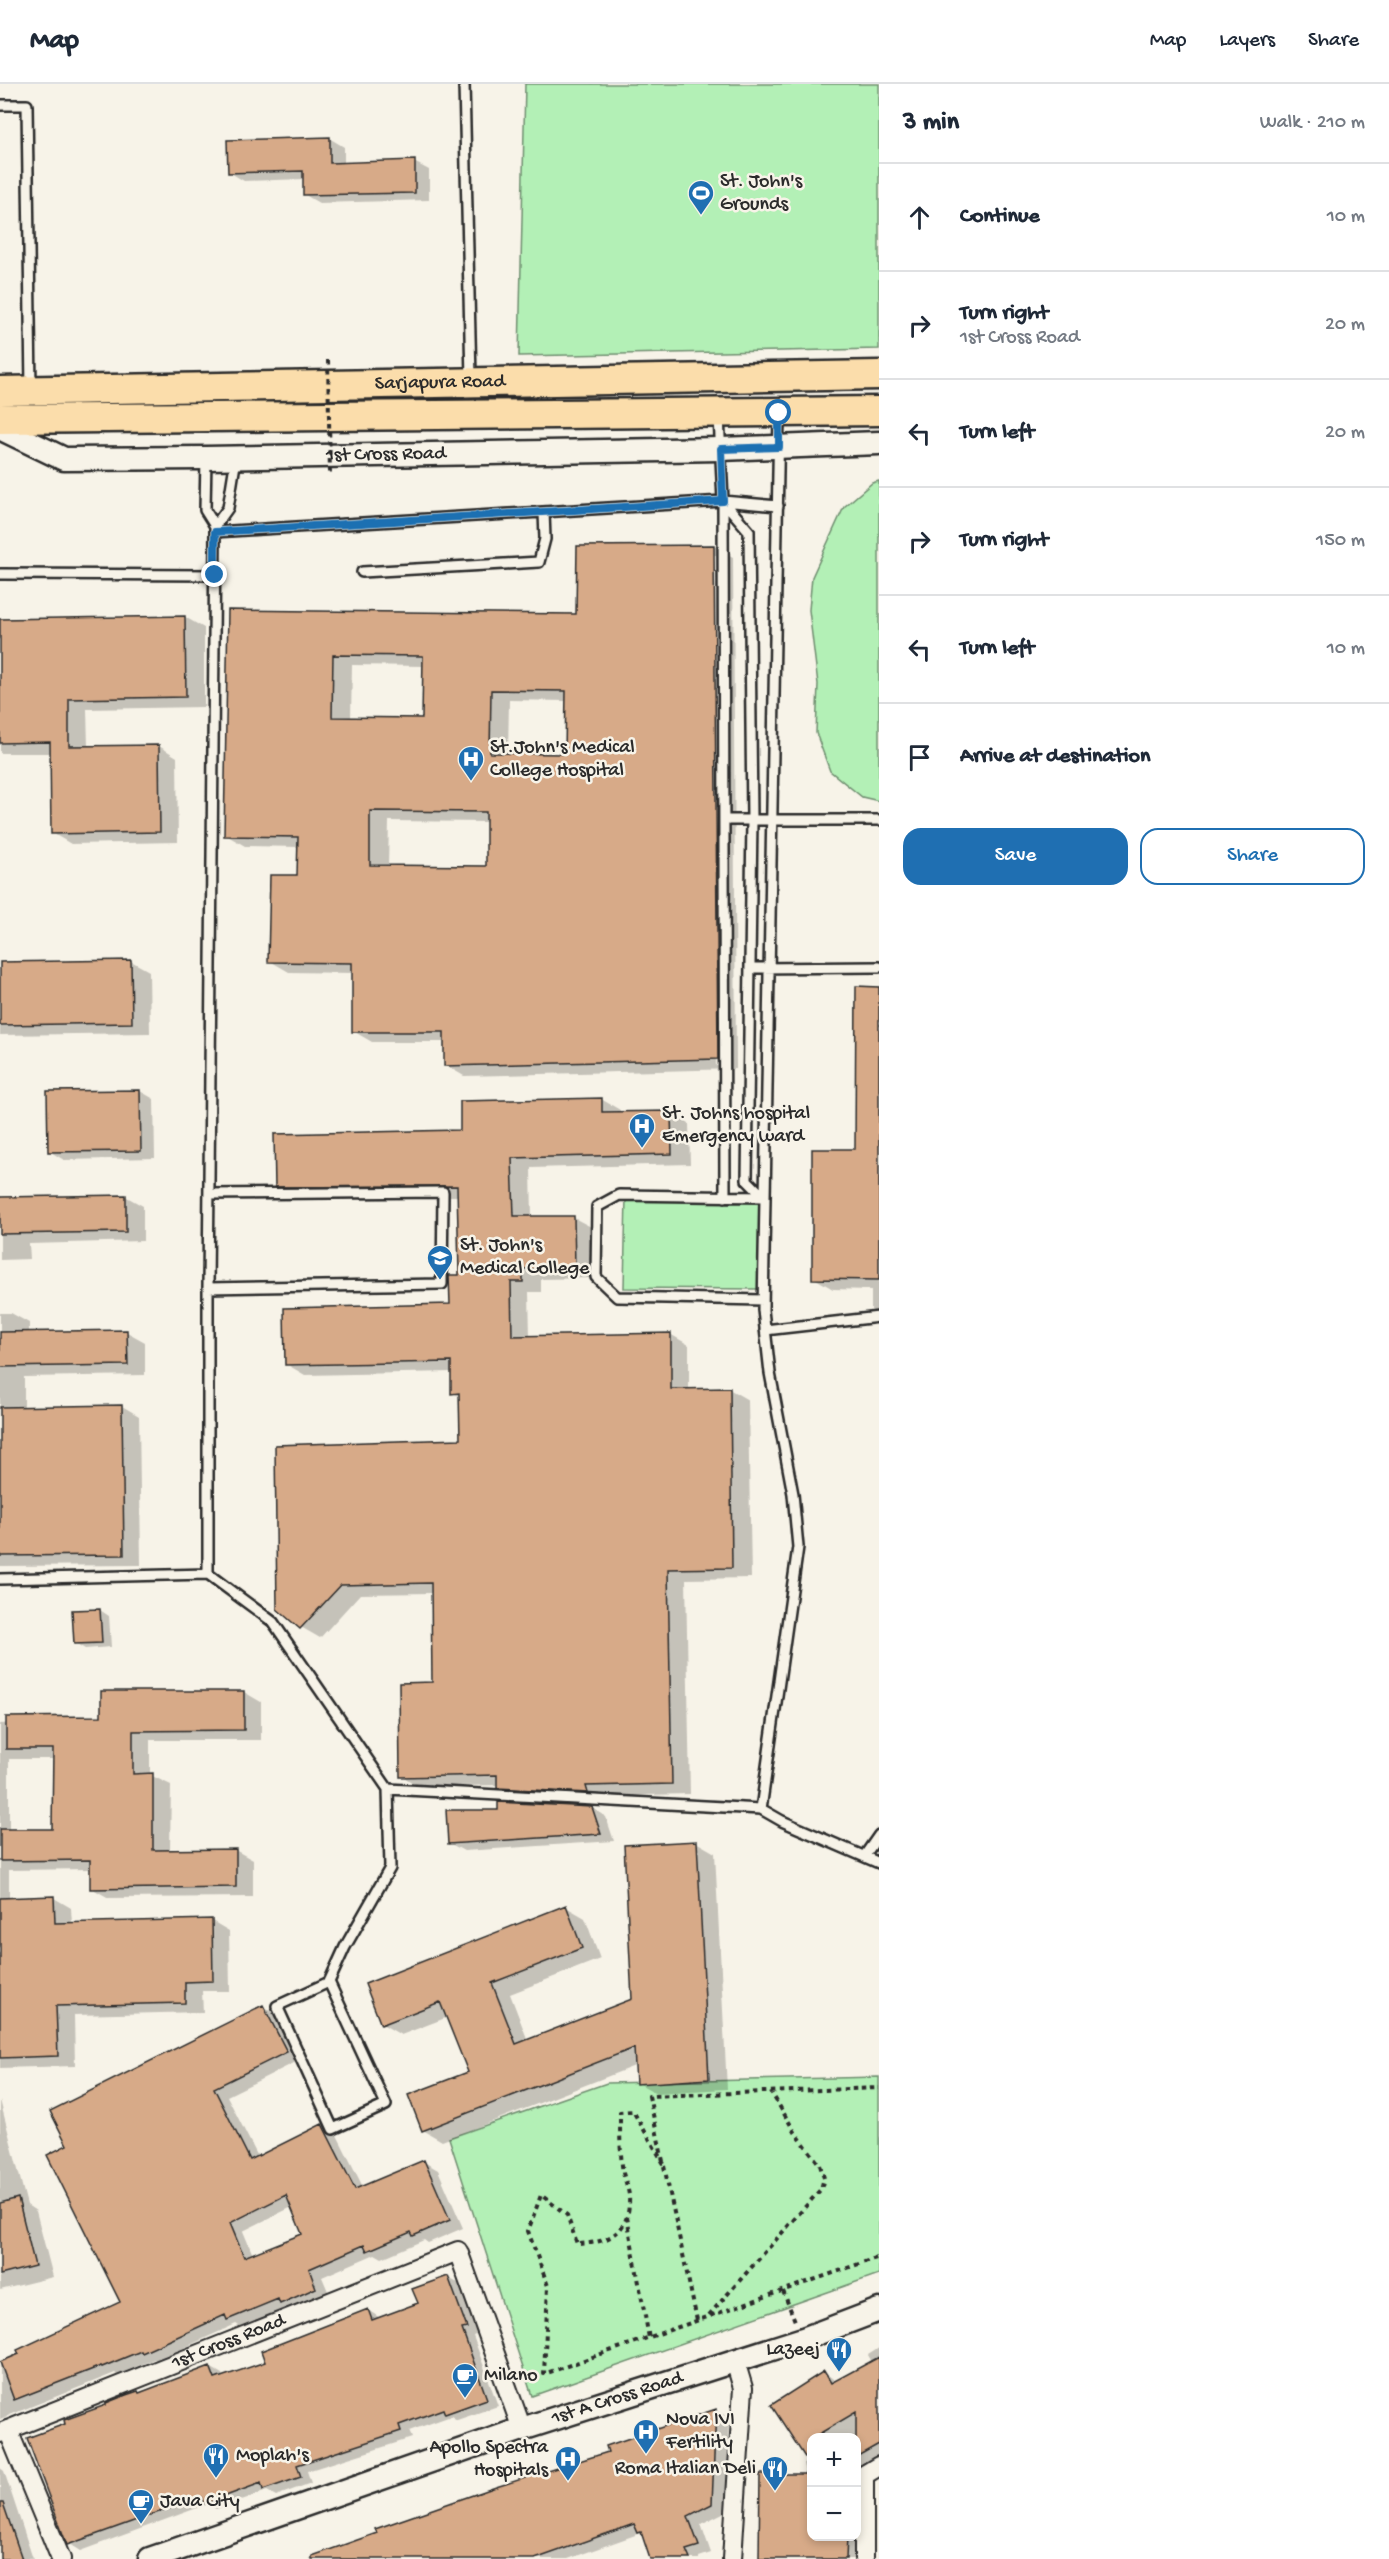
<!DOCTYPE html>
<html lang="en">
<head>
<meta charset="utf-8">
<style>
	body { margin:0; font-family:"Gochi Hand",sans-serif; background:#f6f6f7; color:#1f2937 }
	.controls { position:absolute; right:18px; bottom:18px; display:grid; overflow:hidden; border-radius:12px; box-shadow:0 3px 9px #0003 }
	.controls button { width:54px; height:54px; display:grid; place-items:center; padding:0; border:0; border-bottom:2px solid #e0e1e3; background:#fff; color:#1f2937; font:30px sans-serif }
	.stop { position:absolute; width:18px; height:18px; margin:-14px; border:4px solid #1f6fb2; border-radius:50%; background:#fff }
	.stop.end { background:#1f6fb2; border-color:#fff; box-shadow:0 2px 6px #0008 }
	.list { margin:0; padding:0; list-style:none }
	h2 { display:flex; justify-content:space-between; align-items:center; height:78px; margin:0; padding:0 24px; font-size:26px }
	h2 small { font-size:20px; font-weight:400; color:#747a83 }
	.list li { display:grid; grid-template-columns:39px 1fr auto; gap:18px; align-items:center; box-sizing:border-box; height:108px; padding:0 24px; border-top:2px solid #e0e1e3 }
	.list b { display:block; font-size:22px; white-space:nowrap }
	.list p { margin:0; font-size:20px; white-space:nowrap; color:#747a83 }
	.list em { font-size:20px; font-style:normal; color:#747a83 }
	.actions { display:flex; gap:12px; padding:18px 24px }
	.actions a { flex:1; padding:14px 0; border:2px solid #1f6fb2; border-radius:18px; text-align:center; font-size:21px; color:#1f6fb2 }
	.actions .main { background:#1f6fb2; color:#fff }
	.icon { flex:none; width:33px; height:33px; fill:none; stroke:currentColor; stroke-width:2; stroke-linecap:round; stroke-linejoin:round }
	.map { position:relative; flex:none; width:879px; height:2475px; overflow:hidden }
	header { display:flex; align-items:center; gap:36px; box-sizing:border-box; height:84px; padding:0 30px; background:#fff; border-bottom:2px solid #e0e1e3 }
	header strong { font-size:28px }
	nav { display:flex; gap:33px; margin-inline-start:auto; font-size:21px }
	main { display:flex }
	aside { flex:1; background:#fff }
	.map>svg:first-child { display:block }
</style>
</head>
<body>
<header>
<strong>Map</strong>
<nav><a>Map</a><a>Layers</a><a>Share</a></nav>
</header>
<main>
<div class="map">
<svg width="879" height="2475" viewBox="0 0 879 2475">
	<rect width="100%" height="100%" fill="#f7f3e8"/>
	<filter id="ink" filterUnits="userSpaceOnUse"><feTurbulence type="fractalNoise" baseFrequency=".0167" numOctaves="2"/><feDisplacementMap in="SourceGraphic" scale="12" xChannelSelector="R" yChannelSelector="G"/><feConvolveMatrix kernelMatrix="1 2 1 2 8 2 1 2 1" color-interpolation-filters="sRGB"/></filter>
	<g filter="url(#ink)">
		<path fill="#b3f0b6" stroke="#6f8e70" stroke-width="1.5" d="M 525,0 L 879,0 L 879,265 L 519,272 Z
			M 879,397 L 879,717 L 862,713 L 830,687 L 816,649 L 818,600 L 809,526 L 812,493 L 844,423 L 872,399 Z
			M 626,1113 L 762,1115 L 761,1205 L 624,1204 Z
			M 879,1993 L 879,2190 L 532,2312 L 449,2054 L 607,1999 Z"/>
		<path fill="#0003" fill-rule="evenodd" d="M 329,54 L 344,63 L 344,80 L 414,78 L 429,86 L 429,116 L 319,119 L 305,111 L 304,95 L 244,97 L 229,88 Z
			M 714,462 L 733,473 L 736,985 L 464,992 L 445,981 L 446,958 L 372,958 L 353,947 L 354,889 L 289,888 L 270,877 L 298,792 L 299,763 L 245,762 L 226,751 L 229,528 L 577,531 ZM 713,471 L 716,471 L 719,982 L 716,982 ZM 352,581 L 424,582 L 423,636 L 351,635 ZM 509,616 L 567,617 L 566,671 L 508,671 ZM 389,737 L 488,738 L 487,784 L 388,783 Z
			M 185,533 L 204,544 L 204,623 L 87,625 L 88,663 L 159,662 L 177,673 L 178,758 L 71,760 L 52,749 L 52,669 L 0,669 L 0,536 Z
			M 131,877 L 149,887 L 150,949 L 0,951 L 0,879 Z
			M 879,904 L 879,1230 L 871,1226 L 871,1206 L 833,1205 L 814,1194 L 856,1067 Z
			M 140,1007 L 154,1015 L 155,1074 L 64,1076 L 49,1067 Z
			M 601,1015 L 620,1026 L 620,1029 L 671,1028 L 689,1039 L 690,1080 L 531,1084 L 532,1133 L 574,1134 L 593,1144 L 593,1194 L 541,1195 L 541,1208 L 529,1208 L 530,1253 L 670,1250 L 689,1261 L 689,1306 L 729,1305 L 748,1316 L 751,1494 L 686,1495 L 690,1710 L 603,1712 L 605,1719 L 517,1714 L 499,1701 L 420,1703 L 402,1692 L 434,1599 L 432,1509 L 360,1510 L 320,1554 L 301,1543 L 461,1356 L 461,1314 L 453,1309 L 452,1288 L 305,1291 L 286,1280 L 451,1222 L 461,1192 L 459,1112 L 295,1113 L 277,1102 L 462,1047 Z
			M 125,1112 L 143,1122 L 143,1157 L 29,1160 L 30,1175 L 0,1176 L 0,1114 Z
			M 0,1229 L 11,1229 L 29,1239 L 29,1249 L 127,1248 L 145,1258 L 145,1291 L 24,1293 L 24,1324 L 122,1322 L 139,1332 L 141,1481 L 0,1482 Z
			M 100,1526 L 109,1532 L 111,1563 L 85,1565 L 75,1559 Z
			M 244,1608 L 261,1618 L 261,1656 L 150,1656 L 150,1691 L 171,1701 L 170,1767 L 235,1766 L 253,1776 L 253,1813 L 109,1814 L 91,1804 L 91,1785 L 9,1786 L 9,1815 L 54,1814 L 71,1824 L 72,1840 L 212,1837 L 229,1847 L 230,1907 L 202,1907 L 203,1928 L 74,1931 L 75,1982 L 0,1984 L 0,1640 L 103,1634 ZM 9,1675 L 54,1675 L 54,1746 L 9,1747 Z
			M 592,1724 L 606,1733 L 614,1757 L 464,1767 L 449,1759 Z
			M 696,1758 L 715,1769 L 727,2005 L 656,2009 L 638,1999 L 637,1981 L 442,2057 L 423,2046 L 469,1989 L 448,1933 L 401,1951 L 382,1940 L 566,1823 L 585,1834 L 600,1875 L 510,1910 L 528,1957 L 633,1916 Z
			M 263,1923 L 277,1931 L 300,1976 L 227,2012 L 258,2073 L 322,2041 L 336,2049 L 363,2103 L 424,2078 L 438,2086 L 463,2144 L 428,2159 L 424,2156 L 382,2174 L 375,2170 L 322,2193 L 330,2212 L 295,2227 L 290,2223 L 242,2244 L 236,2240 L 157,2276 L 154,2275 L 117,2291 L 115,2289 L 0,2335 L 0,2280 L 122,2218 L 69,2062 ZM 292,2123 L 304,2150 L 253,2171 L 243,2147 Z
			M 0,2016 L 27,2121 L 36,2127 L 53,2193 L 0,2206 Z
			M 448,2194 L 460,2200 L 478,2250 L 473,2252 L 498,2322 L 457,2336 L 451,2332 L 409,2347 L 412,2354 L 307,2387 L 311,2399 L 276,2412 L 267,2407 L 216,2425 L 208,2420 L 80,2467 L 69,2460 L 141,2310 L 210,2283 L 222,2290 L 223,2294 L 267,2279 L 368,2226 L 380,2234 L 419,2220 Z
			M 879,2264 L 879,2371 L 865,2379 L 869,2387 L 856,2398 L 856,2354 L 812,2354 L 812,2452 L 856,2452 L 855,2475 L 759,2475 L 806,2392 L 803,2380 L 809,2377 L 773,2322 L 824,2288 L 837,2298 L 872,2278 L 868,2271 Z
			M 716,2326 L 729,2334 L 725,2428 L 701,2440 L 711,2469 L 699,2473 L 699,2475 L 652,2475 L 643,2450 L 641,2449 L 568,2475 L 308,2475 L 610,2369 Z
			M 0,2384 L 4,2387 L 33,2475 L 0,2475 Z"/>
		<path fill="#d7aa88" stroke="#2b2b2b" stroke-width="1.5" fill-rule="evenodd" d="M 330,53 L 330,79 L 415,76 L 415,109 L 303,111 L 303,87 L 228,89 L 227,56 Z
			M 714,461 L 718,975 L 444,982 L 444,948 L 352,948 L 352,879 L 268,878 L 270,791 L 297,791 L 298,753 L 224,752 L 228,526 L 576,530 L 577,462 ZM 333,571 L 423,572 L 422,634 L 332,633 ZM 491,606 L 566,607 L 565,670 L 490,669 ZM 370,727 L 486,728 L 486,782 L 370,781 Z
			M 185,532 L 186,613 L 69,615 L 69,662 L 159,661 L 160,748 L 51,750 L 50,658 L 0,659 L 0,535 Z
			M 131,876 L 132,939 L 0,941 L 0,878 Z
			M 856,902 L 879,903 L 879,1196 L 812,1195 L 812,1065 L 855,1065 Z
			M 140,1006 L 141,1067 L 48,1068 L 47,1007 Z
			M 602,1014 L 602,1028 L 671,1027 L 672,1070 L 512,1074 L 514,1132 L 574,1132 L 575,1184 L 523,1185 L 523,1198 L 511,1198 L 512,1252 L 671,1249 L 671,1305 L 730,1304 L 732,1484 L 668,1485 L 672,1700 L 586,1702 L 588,1709 L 497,1704 L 497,1691 L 400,1693 L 399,1599 L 432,1598 L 431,1499 L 341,1501 L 300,1545 L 277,1525 L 275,1361 L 460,1355 L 459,1309 L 451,1310 L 451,1278 L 285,1281 L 284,1224 L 450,1220 L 449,1191 L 459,1191 L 457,1102 L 275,1103 L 274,1050 L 460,1046 L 460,1017 Z
			M 126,1111 L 126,1148 L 0,1150 L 0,1113 Z
			M 127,1246 L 128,1281 L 0,1283 L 0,1248 Z
			M 122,1321 L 124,1471 L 0,1472 L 0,1323 Z
			M 100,1525 L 102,1559 L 74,1560 L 72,1526 Z
			M 101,1607 L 244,1607 L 244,1646 L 133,1647 L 133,1690 L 153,1689 L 153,1766 L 236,1765 L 236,1803 L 90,1805 L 90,1776 L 0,1777 L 0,1745 L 52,1745 L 53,1665 L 6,1665 L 6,1633 L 101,1632 Z
			M 498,1718 L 592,1723 L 601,1750 L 448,1760 L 446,1726 L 498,1726 Z
			M 697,1757 L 709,1995 L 636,2000 L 634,1964 L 422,2047 L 408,2011 L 468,1988 L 440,1918 L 381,1941 L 365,1900 L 566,1821 L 582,1864 L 492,1899 L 516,1960 L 632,1915 L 624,1761 Z
			M 54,1812 L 55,1839 L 212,1835 L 213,1897 L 185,1898 L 185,1919 L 56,1922 L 58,1972 L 0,1974 L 0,1814 Z
			M 263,1921 L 287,1968 L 214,2004 L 250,2076 L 322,2040 L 355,2105 L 424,2076 L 450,2136 L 413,2152 L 411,2148 L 367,2167 L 364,2161 L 309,2185 L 316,2204 L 280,2220 L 278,2215 L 227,2236 L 225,2231 L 142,2269 L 141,2267 L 102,2283 L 101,2282 L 14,2316 L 0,2278 L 19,2270 L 17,2266 L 120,2218 L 47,2071 L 67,2061 L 50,2027 ZM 286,2111 L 302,2150 L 244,2173 L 230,2139 Z
			M 18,2114 L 35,2182 L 0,2191 L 0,2119 Z
			M 448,2192 L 467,2244 L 462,2245 L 487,2315 L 445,2330 L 443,2325 L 399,2341 L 401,2347 L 297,2381 L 301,2393 L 263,2406 L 261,2399 L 204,2420 L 201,2413 L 67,2461 L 27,2354 L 65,2340 L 64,2336 L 106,2321 L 106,2319 L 126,2311 L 138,2307 L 139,2309 L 210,2282 L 215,2295 L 265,2278 L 261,2267 L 368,2225 L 372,2236 L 418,2219 L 412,2205 Z
			M 879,2273 L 879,2360 L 856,2373 L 856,2328 L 812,2354 L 812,2384 L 771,2321 L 824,2287 L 831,2299 Z
			M 716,2325 L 712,2420 L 688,2432 L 699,2462 L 686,2466 L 690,2475 L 650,2475 L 641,2448 L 638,2449 L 634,2440 L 535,2475 L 312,2475 L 312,2472 L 377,2449 L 375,2445 L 496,2403 L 608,2368 L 606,2362 Z
			M 760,2390 L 812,2390 L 812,2452 L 847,2452 L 846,2475 L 759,2475 Z
			M 0,2419 L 3,2419 L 22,2475 L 0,2475 Z"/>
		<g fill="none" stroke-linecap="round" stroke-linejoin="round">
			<g stroke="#2b2b2b" stroke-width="14">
				<path id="service" d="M 464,0 L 471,294
					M 0,21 L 27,21 L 31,304
					M 719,332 L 723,417 L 725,1113
					M 206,374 L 205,426 L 215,442 L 215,448 L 208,1204 L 208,1490
					M 723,417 L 749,447 L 752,736 L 747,1096 L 764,1113
					M 215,442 L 228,424 L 236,374
					M 215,448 L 723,417 L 778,422
					M 362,488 L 539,478 L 545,455 L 544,428
					M 0,490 L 215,491
					M 724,736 L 879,736
					M 750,884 L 879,883
					M 208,1204 L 442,1200 L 443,1108 L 209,1110
					M 763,1216 L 617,1213 L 596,1193 L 597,1123 L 619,1111 L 764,1113
					M 765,1246 L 879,1233
					M 0,1495 L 208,1490 L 273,1538 L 388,1705 L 390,1784 L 345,1863 L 329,1898 L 277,1922 L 333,2045 L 386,2021 L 329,1898
					M 388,1705 L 761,1725 L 782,1737 L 879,1779
					M 761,1725 L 798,1463 L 793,1410 L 770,1289 L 763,1226 L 779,332
					M 865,1771 L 879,1751"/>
			</g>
			<g stroke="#2b2b2b" stroke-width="22">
				<g id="minor">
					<path d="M 8,2346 L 61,2475"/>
					<path id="s1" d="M 0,2349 L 458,2167 L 522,2345"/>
					<path d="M 732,2475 L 743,2304 L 735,2277"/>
					<path d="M 864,2475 L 864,2391 L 879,2382"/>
				</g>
			</g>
			<g stroke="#2b2b2b" stroke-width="27">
				<g id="tertiary">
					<path id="s2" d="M 0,344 L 64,375 L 206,374 L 721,365 L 879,359"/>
					<path id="s3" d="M 150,2475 L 522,2345 L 803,2255 L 879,2226"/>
				</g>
			</g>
			<g stroke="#2b2b2b" stroke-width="33">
				<g id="primary">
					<path id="s4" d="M 0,307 L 879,291"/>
					<path d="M 0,335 L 879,327"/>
				</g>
			</g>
			<path stroke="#2b2b2b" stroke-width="4" stroke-dasharray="4.5 4.5" stroke-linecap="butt" d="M 664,2080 L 633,2027 L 620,2028 C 620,2049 620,2068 623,2089 C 625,2096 628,2104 629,2111 C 631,2148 610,2159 577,2160 L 567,2131 L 541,2111 L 528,2147 L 548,2202 L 544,2290 L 879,2173
				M 627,2133 L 649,2254
				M 783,2207 L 795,2237
				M 709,2231 L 821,2105 L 824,2094 L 820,2081 L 795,2048 L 771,2008
				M 697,2236 L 649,2012 L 879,2004"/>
			<use href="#service" stroke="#f7f3e8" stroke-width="9"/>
			<use href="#minor" stroke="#f7f3e8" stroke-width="18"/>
			<use href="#tertiary" stroke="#f7f3e8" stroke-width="22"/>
			<use href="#primary" stroke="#fbddab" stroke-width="28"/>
			<path stroke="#2b2b2b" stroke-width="4" stroke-dasharray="4.5 4.5" stroke-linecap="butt" d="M 328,276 L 330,392"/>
		</g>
	</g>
	<g fill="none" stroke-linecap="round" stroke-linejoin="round" filter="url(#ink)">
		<path stroke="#1f6fb2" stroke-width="8" d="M 215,491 L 215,448 L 723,417 L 721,365 L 779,363 L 779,329"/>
	</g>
	<defs>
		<g id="stadium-pin" transform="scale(1.35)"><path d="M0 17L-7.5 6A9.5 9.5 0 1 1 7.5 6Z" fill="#1f6fb2" stroke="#f7f3e8"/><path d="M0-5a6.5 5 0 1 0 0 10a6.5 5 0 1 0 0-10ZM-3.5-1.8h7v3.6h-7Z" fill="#fff"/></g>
		<g id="hospital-pin" transform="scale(1.35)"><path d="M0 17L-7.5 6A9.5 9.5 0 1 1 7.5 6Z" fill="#1f6fb2" stroke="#f7f3e8"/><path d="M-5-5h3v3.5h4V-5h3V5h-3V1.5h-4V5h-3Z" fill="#fff"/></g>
		<g id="university-pin" transform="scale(1.35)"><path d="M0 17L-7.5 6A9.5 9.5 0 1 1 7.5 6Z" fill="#1f6fb2" stroke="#f7f3e8"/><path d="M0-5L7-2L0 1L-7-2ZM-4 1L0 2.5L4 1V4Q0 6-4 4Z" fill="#fff"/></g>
		<g id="restaurant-pin" transform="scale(1.35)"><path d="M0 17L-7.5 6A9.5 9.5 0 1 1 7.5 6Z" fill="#1f6fb2" stroke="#f7f3e8"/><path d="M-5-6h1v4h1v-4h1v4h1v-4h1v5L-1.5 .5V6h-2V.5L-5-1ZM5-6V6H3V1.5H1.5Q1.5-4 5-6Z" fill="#fff"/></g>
		<g id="cafe-pin" transform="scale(1.35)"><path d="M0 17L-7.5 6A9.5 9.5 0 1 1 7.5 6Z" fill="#1f6fb2" stroke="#f7f3e8"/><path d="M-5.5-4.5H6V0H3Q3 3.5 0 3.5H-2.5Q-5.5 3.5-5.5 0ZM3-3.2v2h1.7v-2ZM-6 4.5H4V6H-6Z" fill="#fff"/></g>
	</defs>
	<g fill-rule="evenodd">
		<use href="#stadium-pin" x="701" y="109"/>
		<use href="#hospital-pin" x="471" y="675"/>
		<use href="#hospital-pin" x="642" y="1042"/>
		<use href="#university-pin" x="440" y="1174"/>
		<use href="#restaurant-pin" x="839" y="2266"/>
		<use href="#cafe-pin" x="465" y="2292"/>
		<use href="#hospital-pin" x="646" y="2348"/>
		<use href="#restaurant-pin" x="216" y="2372"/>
		<use href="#hospital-pin" x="568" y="2375"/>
		<use href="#restaurant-pin" x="775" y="2385"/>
		<use href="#cafe-pin" x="141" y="2418"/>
	</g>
	<g text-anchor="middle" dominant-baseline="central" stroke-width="5" stroke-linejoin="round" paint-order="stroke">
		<g font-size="20" fill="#2b2b2b" stroke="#f7f3e8" text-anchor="start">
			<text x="720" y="98">St. John's<tspan x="720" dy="23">Grounds</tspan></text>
			<text x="490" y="664">St.John's Medical<tspan x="490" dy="23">College Hospital</tspan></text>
			<text x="662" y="1030">St. Johns hospital<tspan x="662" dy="23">Emergency ward</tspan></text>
			<text x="460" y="1162">St. John's<tspan x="460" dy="23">Medical College</tspan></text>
			<text x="820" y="2266" text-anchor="end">Lazeej</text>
			<text x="484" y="2292">Milano</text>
			<text x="666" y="2336">Nova IVI<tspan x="666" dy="23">Fertility</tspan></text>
			<text x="548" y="2364" text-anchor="end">Apollo Spectra<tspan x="548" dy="23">Hospitals</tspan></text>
			<text x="236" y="2372">Moplah's</text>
			<text x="756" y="2385" text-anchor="end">Roma Italian Deli</text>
			<text x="160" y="2418">Java City</text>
		</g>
		<g font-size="20" fill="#2b2b2b" stroke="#f7f3e8">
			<text stroke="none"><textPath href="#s4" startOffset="440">Sarjapura Road</textPath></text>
			<text stroke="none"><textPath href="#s2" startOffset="393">1st Cross Road</textPath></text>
			<text stroke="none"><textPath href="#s1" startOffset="246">1st Cross Road</textPath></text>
			<text stroke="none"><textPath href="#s3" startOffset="494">1st A Cross Road</textPath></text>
		</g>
	</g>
</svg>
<div class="controls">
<button>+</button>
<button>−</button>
</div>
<div class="stop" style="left:779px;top:329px"></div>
<div class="stop end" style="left:215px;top:491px"></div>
</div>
<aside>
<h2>3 min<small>Walk · 210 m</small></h2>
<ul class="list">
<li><svg class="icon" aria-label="ahead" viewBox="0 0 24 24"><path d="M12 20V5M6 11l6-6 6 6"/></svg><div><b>Continue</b></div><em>10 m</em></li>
<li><svg class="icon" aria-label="right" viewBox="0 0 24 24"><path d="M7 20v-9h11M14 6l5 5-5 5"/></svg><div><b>Turn right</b><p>1st Cross Road</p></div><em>20 m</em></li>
<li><svg class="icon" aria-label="left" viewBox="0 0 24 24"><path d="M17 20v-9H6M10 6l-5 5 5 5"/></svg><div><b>Turn left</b></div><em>20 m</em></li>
<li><svg class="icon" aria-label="right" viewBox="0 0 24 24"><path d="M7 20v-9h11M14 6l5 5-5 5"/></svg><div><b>Turn right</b></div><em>150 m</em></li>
<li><svg class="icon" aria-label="left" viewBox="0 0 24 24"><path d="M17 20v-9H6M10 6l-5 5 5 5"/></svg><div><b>Turn left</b></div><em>10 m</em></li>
<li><svg class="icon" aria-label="arrive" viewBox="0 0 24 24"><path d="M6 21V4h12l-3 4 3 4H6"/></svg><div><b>Arrive at destination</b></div></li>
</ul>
<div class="actions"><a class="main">Save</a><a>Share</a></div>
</aside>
</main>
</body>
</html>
